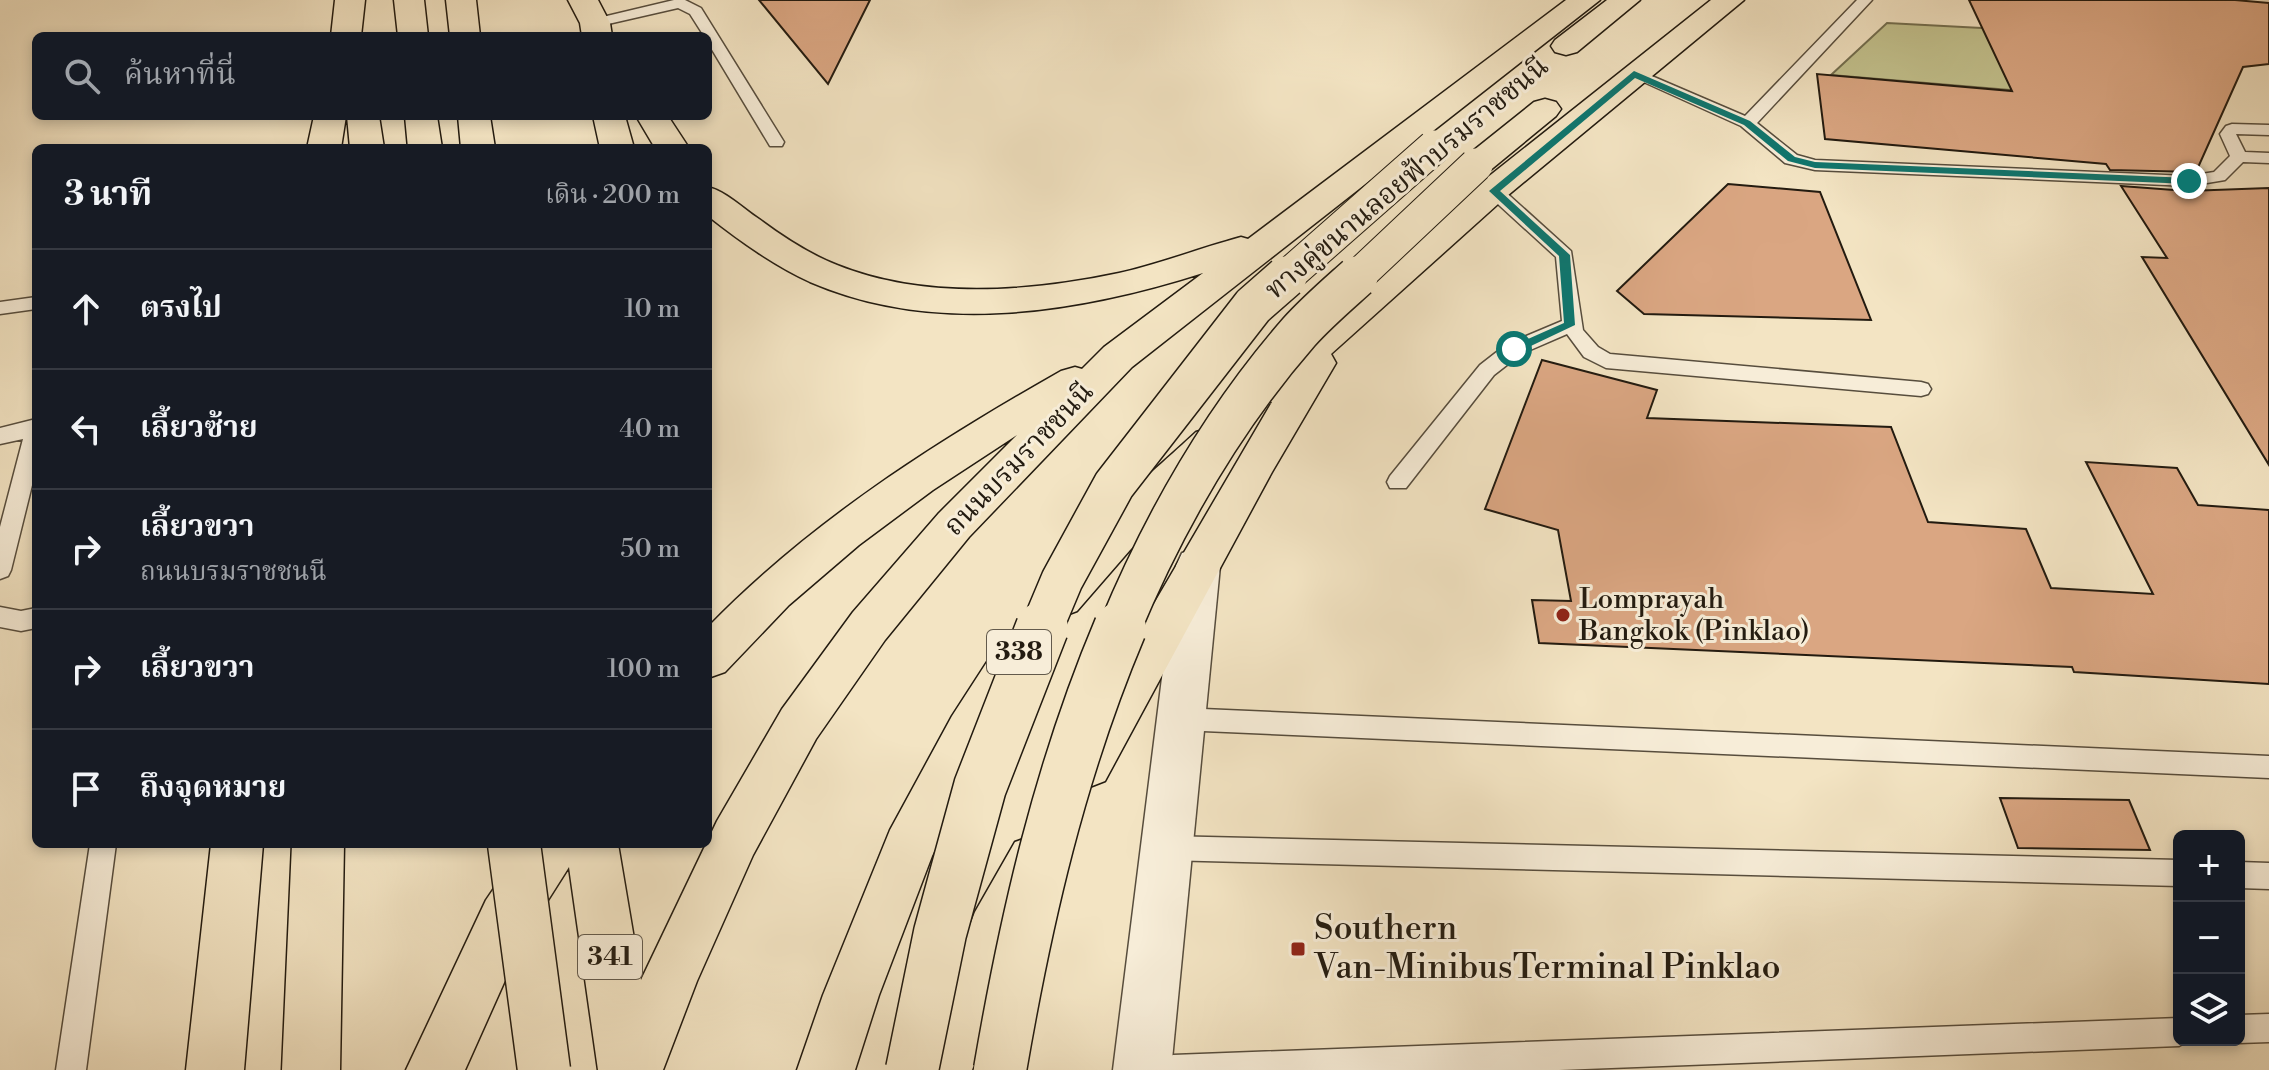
<!DOCTYPE html>
<html lang="th">
<head>
<meta charset="utf-8">
<style>
	body { margin:0; font-family:"Libre Bodoni","Noto Serif Thai",serif; background:#20242c; color:#f1f3f6 }
	.controls { position:absolute; right:24px; bottom:24px; display:grid; overflow:hidden; border-radius:12px; box-shadow:0 4px 12px #0003 }
	.controls button { width:72px; height:72px; display:grid; place-items:center; padding:0; border:0; border-bottom:2px solid #363941; background:#171b24; color:#f1f3f6; font:40px sans-serif }
	.stop { position:absolute; width:24px; height:24px; margin:-18px; border:6px solid #0f766e; border-radius:50%; background:#fff }
	.stop.end { background:#0f766e; border-color:#fff; box-shadow:0 2px 8px #0008 }
	.list { margin:0; padding:0; list-style:none }
	h2 { display:flex; justify-content:space-between; align-items:center; height:104px; margin:0; padding:0 32px; font-size:34px }
	h2 small { font-size:26px; font-weight:400; color:#9ea1a6 }
	.list li { display:grid; grid-template-columns:52px 1fr auto; gap:24px; align-items:center; box-sizing:border-box; height:120px; padding:0 32px; border-top:2px solid #363941 }
	.list b { display:block; font-size:30px; white-space:nowrap }
	.list p { margin:0; font-size:26px; white-space:nowrap; color:#9ea1a6 }
	.list em { font-size:26px; font-style:normal; color:#9ea1a6 }
	.icon { flex:none; width:44px; height:44px; fill:none; stroke:currentColor; stroke-width:2; stroke-linecap:round; stroke-linejoin:round }
	.map { position:relative; flex:none; width:2269px; height:1070px; overflow:hidden }
	.search { position:absolute; background:#171b24; box-shadow:0 4px 12px #0003; left:32px; top:32px; width:680px; height:88px; display:flex; align-items:center; gap:20px; box-sizing:border-box; padding:0 28px; border-radius:12px; color:#9ea1a6; font-size:30px }
	.panel { position:absolute; background:#171b24; box-shadow:0 4px 12px #0003; left:32px; top:144px; width:680px; height:704px; border-radius:12px }
	.map>svg:first-child { display:block }
</style>
</head>
<body>
<div class="map">
<svg width="2269" height="1070" viewBox="0 0 2269 1070">
	<rect width="100%" height="100%" fill="#f3e4c3"/>
	<filter id="stains"><feTurbulence type="fractalNoise" baseFrequency=".0025" numOctaves="4"/><feColorMatrix values="0 0 0 0 .2 0 0 0 0 .09 0 0 0 0 .02 0 0 0 .5 -.17"/></filter>
	<radialGradient id="worn" r=".72"><stop offset=".6" stop-color="#630" stop-opacity="0"/><stop offset="1" stop-color="#630" stop-opacity=".3"/></radialGradient>
	<path fill="#c3c28e" stroke="#736e4f" stroke-width="2" d="M 1887,23 L 2056,32 L 2092,97 L 1831,75 Z"/>
	<path fill="#daa682" stroke="#231b10" stroke-width="2" d="M 759,0 L 870,0 L 828,84 Z
		M 1969,0 L 2235,0 L 2269,3 L 2269,64 L 2243,67 L 2196,172 L 2110,170 L 2106,164 L 1825,139 L 1817,74 L 2012,91 Z
		M 1728,184 L 1820,192 L 1871,320 L 1644,314 L 1617,291 Z
		M 2121,186 L 2187,191 L 2269,188 L 2269,465 L 2142,257 L 2167,258 Z
		M 1542,360 L 1657,390 L 1647,418 L 1891,427 L 1928,522 L 2026,529 L 2051,588 L 2153,594 L 2086,462 L 2177,468 L 2198,505 L 2269,510 L 2269,684 L 2074,672 L 2072,667 L 1539,643 L 1532,600 L 1571,601 L 1558,530 L 1485,509 Z
		M 2000,798 L 2129,800 L 2150,850 L 2018,848 Z"/>
	<g fill="none" stroke-linecap="round" stroke-linejoin="round">
		<g stroke="#574d3d" stroke-width="3">
			<path id="service" d="M 674,0 L 685,0 L 701,8 L 784,142 L 782,146 L 770,146 L 708,43 L 708,36 L 704,36 L 690,14 L 678,8 L 595,27 L 588,23 L 590,20 Z
				M 1857,0 L 1872,0 L 1757,123 L 1797,155 L 1815,160 L 2189,176 L 2214,172 L 2230,156 L 2220,134 L 2226,126 L 2232,124 L 2269,125 L 2269,135 L 2236,134 L 2245,152 L 2269,153 L 2269,163 L 2243,162 L 2225,180 L 2189,186 L 1815,170 L 1785,163 L 1741,126 L 1626,74 L 1634,69 L 1640,71 L 1745,116 Z
				M 1494,186 L 1500,187 L 1571,251 L 1583,330 L 1598,347 L 1610,354 L 1921,382 L 1928,384 L 1931,389 L 1928,394 L 1921,396 L 1606,368 L 1584,357 L 1567,334 L 1521,354 L 1494,375 L 1406,488 L 1390,488 L 1387,482 L 1390,476 L 1480,365 L 1507,344 L 1562,321 L 1556,257 L 1488,195 L 1485,191 Z
				M 36,297 L 36,309 L 0,314 L 0,302 Z
				M 36,419 L 36,469 L 11,570 L 8,576 L 0,579 L 0,527 L 23,439 L 0,444 L 0,428 Z
				M 0,607 L 21,611 L 36,608 L 36,628 L 21,631 L 0,627 Z
				M 1180,708 L 2269,756 L 2269,778 L 1180,730 L 1171,727 L 1168,719 L 1171,711 Z
				M 1165,836 L 2179,860 L 2179,886 L 1165,860 L 1156,857 L 1152,848 L 1156,839 Z
				M 90,844 L 116,844 L 86,1070 L 56,1070 Z
				M 2239,862 L 2269,863 L 2269,889 L 2239,888 Z
				M 2269,1014 L 2269,1042 L 2239,1043 L 2231,1040 L 2239,1040 L 2239,1015 Z
				M 2179,1018 L 2179,1040 L 2190,1040 L 2179,1046 L 1559,1070 L 1158,1070 L 1163,1060 L 1173,1055 Z"/>
		</g>
		<g stroke="#574d3d" stroke-width="3">
			<path id="minor" d="M 1198,548 L 1214,553 L 1220,566 L 1171,1070 L 1113,1070 L 1176,566 L 1182,553 Z"/>
		</g>
		<g stroke="#231b10" stroke-width="3">
			<path id="primary" d="M 335,0 L 365,0 L 361,36 L 331,36 Z
				M 394,0 L 424,0 L 428,36 L 398,36 Z
				M 446,0 L 476,0 L 480,36 L 450,36 Z
				M 568,0 L 598,0 L 610,23 L 612,36 L 582,36 L 580,23 Z
				M 1566,0 L 1600,0 L 1132,367 L 969,537 L 885,640 L 816,739 L 753,855 L 697,981 L 663,1070 L 598,1070 L 569,867 L 524,938 L 465,1070 L 406,1070 L 486,900 L 524,844 L 618,844 L 641,980 L 717,821 L 782,709 L 853,612 L 939,513 L 1017,435 L 933,490 L 859,545 L 789,605 L 725,672 L 708,678 L 708,627 C 810,522 934,443 1061,371 L 1075,367 L 1082,369 L 1104,347 L 1203,273 C 1077,313 935,336 810,282 C 773,265 740,241 708,216 L 708,187 C 727,192 742,208 759,219 C 783,237 809,254 837,265 C 924,300 1029,292 1119,273 C 1160,264 1200,248 1241,237 L 1248,239 Z
				M 1607,0 L 1640,0 L 1577,52 L 1566,55 L 1555,52 L 1551,46 L 1555,40 Z
				M 1711,0 L 1744,0 L 1507,196 L 1331,354 L 1336,363 L 1272,472 L 1105,781 L 1087,788 L 1069,781 L 1062,765 L 1069,749 L 1272,402 L 1256,398 L 1250,388 L 1256,378 L 1483,181 Z
				M 1545,99 L 1556,102 L 1561,109 L 1556,116 L 1488,172 L 1476,175 L 1464,172 L 1459,165 L 1464,158 L 1534,102 Z
				M 314,116 L 346,116 L 341,148 L 307,148 Z
				M 347,116 L 379,116 L 384,148 L 350,148 Z
				M 405,116 L 437,116 L 442,148 L 408,148 Z
				M 458,116 L 490,116 L 495,148 L 461,148 Z
				M 593,116 L 625,116 L 634,148 L 600,148 Z
				M 636,116 L 668,116 L 689,148 L 655,148 Z
				M 1211,428 L 1226,432 L 1232,443 L 1226,454 L 1130,550 L 1077,611 L 1061,617 L 1045,611 L 1038,598 C 1065,545 1151,474 1196,432 Z
				M 1013,642 L 1030,648 L 1037,662 L 986,746 L 932,856 L 879,995 L 855,1070 L 797,1070 L 823,995 L 890,830 L 952,716 L 996,648 Z
				M 1034,835 L 1053,842 L 1060,860 L 1017,943 L 972,1070 L 914,1070 L 975,912 L 1015,842 Z
				M 211,844 L 263,844 L 244,1070 L 186,1070 Z
				M 292,844 L 344,844 L 340,1070 L 282,1070 Z"/>
		</g>
		<use href="#service" fill="#f7edd8" fill-rule="evenodd"/>
		<use href="#minor" fill="#f7edd8" fill-rule="evenodd"/>
		<use href="#primary" fill="#f3e4c3" fill-rule="evenodd"/>
		<g stroke="#231b10" stroke-width="35" stroke-linecap="butt">
			<path id="primary-bridge-far2" d="M 1284,279 L 1434,147
				M 1355,279 L 1476,165"/>
		</g>
		<g stroke="#231b10" stroke-width="44" stroke-linecap="butt">
			<path id="primary-bridge-far1" d="M 1041,630 L 1062,580 L 1114,485 L 1253,306 L 1286,277
				M 1119,630 C 1163,524 1223,419 1299,332 C 1317,312 1337,295 1357,277"/>
		</g>
		<g stroke="#231b10" stroke-width="55" stroke-linecap="butt">
			<path id="primary-bridge" d="M 514,844 L 544,1070
				M 912,1070 L 940,933 L 980,787 L 1042,628
				M 1000,1070 C 1026,918 1060,770 1120,628"/>
		</g>
		<use href="#primary-bridge-far2" stroke="#f3e4c3" stroke-width="33"/>
		<use href="#primary-bridge-far1" stroke="#f3e4c3" stroke-width="41"/>
		<use href="#primary-bridge" stroke="#f3e4c3" stroke-width="52"/>
	</g>
	<path fill="#0f766e" d="M 1634,71 L 1750,121 L 1795,157 L 1815,162 L 2189,178 L 2194,181 L 2189,184 L 1815,168 L 1788,161 L 1744,125 L 1635,78 L 1500,191 L 1570,255 L 1575,325 L 1518,352 L 1510,352 L 1510,347 L 1564,323 L 1559,256 L 1489,191 Z"/>
	<g fill="#8f2418" stroke="#f7edd8" stroke-width="3">
		<circle cx="1563" cy="615" r="8"/>
		<rect x="1290" y="941" width="16" height="16" rx="4"/>
	</g>
	<g text-anchor="middle" dominant-baseline="central" stroke-width="6" stroke-linejoin="round" paint-order="stroke">
		<g fill="#f7edd8" stroke="#635a4c" stroke-width="2">
			<rect x="987" y="630" width="64" height="44" rx="6"/>
			<rect x="578" y="935" width="64" height="44" rx="6"/>
		</g>
		<g font-size="26" font-weight="bold" fill="#231b10">
			<text x="1019" y="652">338</text>
			<text x="610" y="957">341</text>
		</g>
		<g font-size="28" fill="#231b10" stroke="#f7edd8">
			<text transform="translate(1407 178) rotate(-40)">ทางคู่ขนานลอยฟ้าบรมราชชนนี</text>
			<text transform="translate(1019 459) rotate(-46)">ถนนบรมราชชนนี</text>
		</g>
		<g font-size="28" fill="#231b10" stroke="#f7edd8" text-anchor="start">
			<text x="1579" y="599">Lomprayah<tspan x="1579" dy="32">Bangkok (Pinklao)</tspan></text>
		</g>
		<g font-size="34" fill="#231b10" stroke="#f7edd8" text-anchor="start">
			<text x="1314" y="929">Southern<tspan x="1314" dy="39">Van-MinibusTerminal Pinklao</tspan></text>
		</g>
	</g>
	<rect width="100%" height="100%" filter="url(#stains)"/>
	<rect width="100%" height="100%" fill="url(#worn)"/>
</svg>
<div class="controls">
<button>+</button>
<button>−</button>
<button><svg class="icon" aria-label="layers" viewBox="0 0 24 24"><path d="M12 4l9 5-9 5-9-5zM3 14l9 5 9-5"/></svg></button>
</div>
<div class="stop" style="left:1514px;top:349px"></div>
<div class="stop end" style="left:2189px;top:181px"></div>
<div class="search"><svg class="icon" aria-label="search" viewBox="0 0 24 24"><circle cx="10" cy="10" r="6"/><path d="M15 15l6 6"/></svg>ค้นหาที่นี่</div>
<section class="panel">
<h2>3 นาที<small>เดิน · 200 m</small></h2>
<ul class="list">
<li><svg class="icon" aria-label="ahead" viewBox="0 0 24 24"><path d="M12 20V5M6 11l6-6 6 6"/></svg><div><b>ตรงไป</b></div><em>10 m</em></li>
<li><svg class="icon" aria-label="left" viewBox="0 0 24 24"><path d="M17 20v-9H6M10 6l-5 5 5 5"/></svg><div><b>เลี้ยวซ้าย</b></div><em>40 m</em></li>
<li><svg class="icon" aria-label="right" viewBox="0 0 24 24"><path d="M7 20v-9h11M14 6l5 5-5 5"/></svg><div><b>เลี้ยวขวา</b><p>ถนนบรมราชชนนี</p></div><em>50 m</em></li>
<li><svg class="icon" aria-label="right" viewBox="0 0 24 24"><path d="M7 20v-9h11M14 6l5 5-5 5"/></svg><div><b>เลี้ยวขวา</b></div><em>100 m</em></li>
<li><svg class="icon" aria-label="arrive" viewBox="0 0 24 24"><path d="M6 21V4h12l-3 4 3 4H6"/></svg><div><b>ถึงจุดหมาย</b></div></li>
</ul>
</section>
</div>
</body>
</html>
